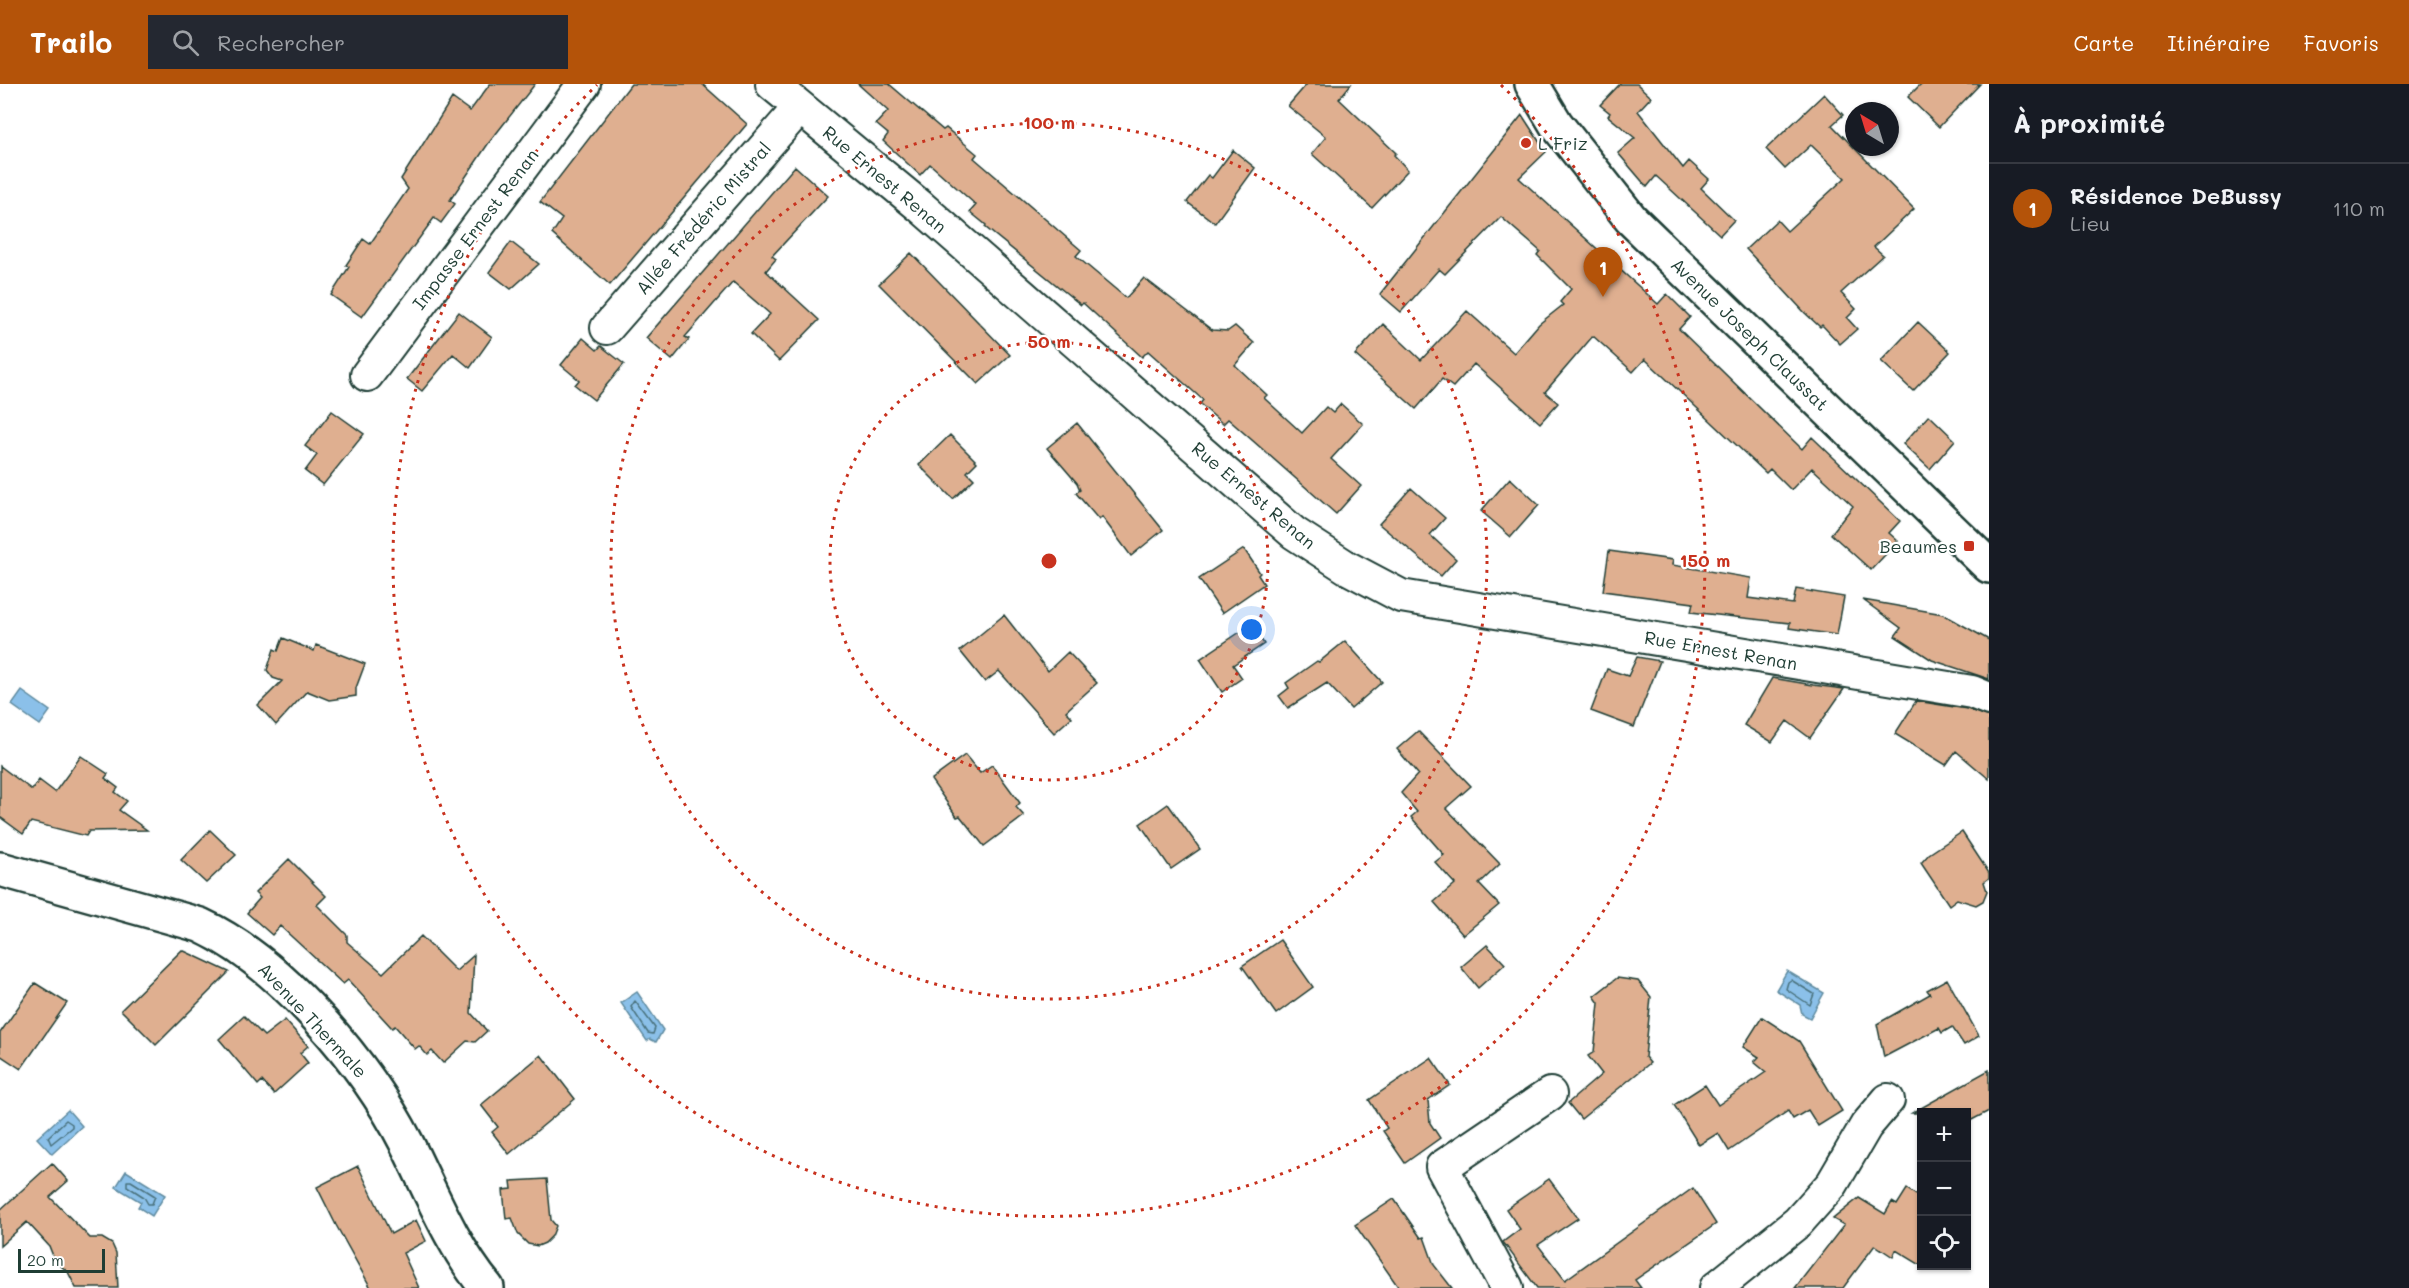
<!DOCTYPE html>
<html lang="fr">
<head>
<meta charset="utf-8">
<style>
	body { margin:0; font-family:Mali,sans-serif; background:#242831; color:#f1f3f6 }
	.controls { position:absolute; right:18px; bottom:18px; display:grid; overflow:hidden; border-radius:0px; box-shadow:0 2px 4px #0004 }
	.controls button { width:54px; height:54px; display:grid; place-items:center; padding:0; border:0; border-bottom:2px solid #363941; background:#171b24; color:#f1f3f6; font:30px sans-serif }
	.compass { position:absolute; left:1845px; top:18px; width:54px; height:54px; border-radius:50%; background:#171b24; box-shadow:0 2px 4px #0004; rotate:322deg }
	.scale { position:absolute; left:18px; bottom:15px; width:87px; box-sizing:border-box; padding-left:6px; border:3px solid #1f3d34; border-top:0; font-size:16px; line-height:21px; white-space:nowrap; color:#1f3d34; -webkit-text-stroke:4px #fff; paint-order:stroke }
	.you { position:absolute; left:1252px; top:546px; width:21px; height:21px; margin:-15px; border:4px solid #fff; border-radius:50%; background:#1a73e8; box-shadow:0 0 0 9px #1a73e833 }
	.badge { display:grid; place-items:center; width:39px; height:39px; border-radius:50%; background:#b45309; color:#fff; font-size:20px; font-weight:700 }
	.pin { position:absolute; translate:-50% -50px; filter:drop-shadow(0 2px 3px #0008) }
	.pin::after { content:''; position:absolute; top:32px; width:21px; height:18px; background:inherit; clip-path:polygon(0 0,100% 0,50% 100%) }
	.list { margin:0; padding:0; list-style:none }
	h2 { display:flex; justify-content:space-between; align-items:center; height:78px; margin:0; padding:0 24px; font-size:26px }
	h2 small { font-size:20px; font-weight:400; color:#9ea1a6 }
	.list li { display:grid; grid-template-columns:39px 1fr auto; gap:18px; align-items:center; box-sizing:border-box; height:90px; padding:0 24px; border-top:2px solid #363941 }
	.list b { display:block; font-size:22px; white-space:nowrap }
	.list p { margin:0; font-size:20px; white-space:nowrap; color:#9ea1a6 }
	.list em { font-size:20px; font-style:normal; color:#9ea1a6 }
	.icon { flex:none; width:33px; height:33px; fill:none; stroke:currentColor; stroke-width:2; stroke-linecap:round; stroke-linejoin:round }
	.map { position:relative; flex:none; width:1989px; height:1204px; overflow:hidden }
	header { display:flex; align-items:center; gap:36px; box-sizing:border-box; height:84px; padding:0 30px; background:#b45309; color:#fff }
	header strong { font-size:28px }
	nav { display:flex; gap:33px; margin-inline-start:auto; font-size:21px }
	.search { width:420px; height:54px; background:#242831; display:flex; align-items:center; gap:15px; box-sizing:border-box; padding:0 21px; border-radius:0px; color:#9ea1a6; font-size:22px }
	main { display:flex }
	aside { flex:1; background:#171b24 }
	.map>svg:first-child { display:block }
</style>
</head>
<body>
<header>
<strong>Trailo</strong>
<div class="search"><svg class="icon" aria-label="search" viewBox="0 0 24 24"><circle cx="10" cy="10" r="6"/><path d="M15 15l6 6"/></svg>Rechercher</div>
<nav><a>Carte</a><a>Itinéraire</a><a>Favoris</a></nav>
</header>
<main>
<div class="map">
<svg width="1989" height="1204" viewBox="0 0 1989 1204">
	<rect width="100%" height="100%" fill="#fff"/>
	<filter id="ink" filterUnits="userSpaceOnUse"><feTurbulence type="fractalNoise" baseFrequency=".0167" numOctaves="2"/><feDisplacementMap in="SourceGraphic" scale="12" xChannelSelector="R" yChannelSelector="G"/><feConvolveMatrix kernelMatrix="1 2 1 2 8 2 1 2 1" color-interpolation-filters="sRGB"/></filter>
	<g filter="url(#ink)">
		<path fill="#8bc0e9" stroke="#608ca1" stroke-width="1.5" d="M 22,607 L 50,627 L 40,641 L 12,621 Z
			M 1787,887 L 1824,909 L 1810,934 L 1802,930 L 1800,921 L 1776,906 Z
			M 637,908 L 663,946 L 656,958 L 650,955 L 647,957 L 621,919 Z
			M 68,1026 L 82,1042 L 52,1070 L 37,1054 Z
			M 126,1087 L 165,1111 L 152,1132 L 138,1123 L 141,1118 L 116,1103 Z"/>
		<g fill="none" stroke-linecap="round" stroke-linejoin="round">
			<path stroke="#4a717c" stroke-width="1.5" d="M 1791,896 L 1814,910 L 1810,921 L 1786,905 L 1788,898 Z
				M 635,917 L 655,944 L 653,950 L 648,949 L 631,923 Z
				M 66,1036 L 72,1040 L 72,1043 L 51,1060 L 48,1053 Z
				M 131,1097 L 155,1112 L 152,1120 L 148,1120 L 144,1113 L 127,1102 L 127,1097 Z"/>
		</g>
		<path fill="#dfaf90" stroke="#1f3d34" stroke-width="1.5" d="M 490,0 L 535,0 L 488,60 L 450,116 L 455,120 L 441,139 L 434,134 L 362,233 L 331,211 L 349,183 L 346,181 L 363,155 L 370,160 L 408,105 L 401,95 L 452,14 L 470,27 Z
			M 631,0 L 702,0 L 747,40 L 610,201 L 552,150 L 562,135 L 540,118 Z
			M 858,0 L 889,0 L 943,46 L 946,44 L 977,70 L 974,74 L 1081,166 L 1076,172 L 1126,214 L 1144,194 L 1212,246 L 1228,247 L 1235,242 L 1254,259 L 1235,281 L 1267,311 L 1264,314 L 1302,349 L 1326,323 L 1333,329 L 1341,320 L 1363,340 L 1331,375 L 1361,402 L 1336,430 L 1228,335 L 1223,340 L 1200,320 L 1203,316 L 1148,267 L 1142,273 L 1083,219 L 1081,221 L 985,143 L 986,141 L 970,128 L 976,121 L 930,80 L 920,91 L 883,57 L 888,50 L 876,40 L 888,27 Z
			M 1307,0 L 1351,0 L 1339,15 L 1396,69 L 1394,71 L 1408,86 L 1372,124 L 1312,70 L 1326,53 L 1288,22 Z
			M 1620,0 L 1637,0 L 1651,13 L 1638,27 L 1683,84 L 1689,77 L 1709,95 L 1701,104 L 1734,136 L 1720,151 L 1656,92 L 1647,103 L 1618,69 L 1635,54 L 1608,32 L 1610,29 L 1600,21 Z
			M 1921,0 L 1980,0 L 1939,43 L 1908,13 Z
			M 1824,10 L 1843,31 L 1832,41 L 1914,125 L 1874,163 L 1883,171 L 1841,209 L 1856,225 L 1847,234 L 1857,245 L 1840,260 L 1822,241 L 1820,243 L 1805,229 L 1746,165 L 1777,136 L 1787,147 L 1845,94 L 1811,61 L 1785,85 L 1766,65 Z
			M 1522,31 L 1546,68 L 1519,94 L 1658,220 L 1667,210 L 1690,233 L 1679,245 L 1802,365 L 1812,353 L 1900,437 L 1889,449 L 1898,457 L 1871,486 L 1831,450 L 1853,422 L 1812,384 L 1791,406 L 1770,385 L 1766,389 L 1645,275 L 1633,288 L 1593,252 L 1545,308 L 1558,319 L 1540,339 L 1474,280 L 1453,303 L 1442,295 L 1416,325 L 1355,271 L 1383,240 L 1421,276 L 1467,227 L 1514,269 L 1539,240 L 1563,221 L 1560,218 L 1571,205 L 1537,171 L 1540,167 L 1501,133 L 1445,190 L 1439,185 L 1401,228 L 1380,210 Z
			M 1233,66 L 1255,84 L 1215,139 L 1187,118 L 1208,91 L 1212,94 Z
			M 795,82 L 828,112 L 772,172 L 776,175 L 766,187 L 819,236 L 779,277 L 751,250 L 770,230 L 733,198 L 685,253 L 689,255 L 672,276 L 646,254 Z
			M 511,158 L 539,180 L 511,205 L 489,188 Z
			M 911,169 L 1010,271 L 978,300 L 879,200 Z
			M 459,228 L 492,253 L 470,284 L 453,270 L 422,307 L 407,295 Z
			M 1918,238 L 1950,268 L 1913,307 L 1881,277 Z
			M 583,254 L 597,266 L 601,262 L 624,280 L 594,316 L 575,301 L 579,296 L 561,281 Z
			M 332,327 L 364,350 L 323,401 L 305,387 L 317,371 L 305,362 Z
			M 1929,331 L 1955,356 L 1930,385 L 1903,360 Z
			M 1077,339 L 1163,446 L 1131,472 L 1102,433 L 1099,436 L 1076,409 L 1080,406 L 1077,399 L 1047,364 Z
			M 950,351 L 977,378 L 967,388 L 974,395 L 953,415 L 919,381 Z
			M 1510,394 L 1539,421 L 1511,453 L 1481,427 Z
			M 1411,404 L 1445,434 L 1430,451 L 1456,475 L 1441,492 L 1379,440 Z
			M 1244,465 L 1260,489 L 1258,491 L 1264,500 L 1222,529 L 1199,495 Z
			M 1609,467 L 1673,476 L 1672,481 L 1751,494 L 1748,514 L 1793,520 L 1796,505 L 1844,513 L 1837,551 L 1789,544 L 1790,539 L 1691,528 L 1693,519 L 1603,507 Z
			M 1863,516 L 1943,530 L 1989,556 L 1989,595 L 1932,576 L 1895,552 L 1901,544 Z
			M 1004,531 L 1048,587 L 1068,568 L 1097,599 L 1066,627 L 1072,633 L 1054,649 L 999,587 L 985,598 L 960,567 Z
			M 1252,540 L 1264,560 L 1233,581 L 1242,594 L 1222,608 L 1200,575 Z
			M 283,554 L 314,567 L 316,561 L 365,580 L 356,604 L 356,612 L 329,616 L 307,607 L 276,641 L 258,621 L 282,597 L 273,594 L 267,586 L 274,565 L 278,567 Z
			M 1345,557 L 1382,598 L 1351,625 L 1327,599 L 1288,624 L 1279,612 L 1289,604 L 1286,599 L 1317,577 L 1319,578 Z
			M 1637,573 L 1660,577 L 1634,643 L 1591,627 L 1607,585 L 1628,592 Z
			M 1772,594 L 1813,601 L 1844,605 L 1810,654 L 1787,637 L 1772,658 L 1744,641 Z
			M 1916,617 L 1967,625 L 1989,633 L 1989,695 L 1956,667 L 1946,681 L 1895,650 Z
			M 1418,647 L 1471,702 L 1446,724 L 1500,780 L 1479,800 L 1499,821 L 1463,851 L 1434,818 L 1455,800 L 1435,778 L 1444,771 L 1411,733 L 1417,728 L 1401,709 L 1418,690 L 1397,665 Z
			M 965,671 L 980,689 L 992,681 L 1020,719 L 1016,723 L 1024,732 L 984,762 L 960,732 L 957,733 L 931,696 Z
			M 81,672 L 108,690 L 105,694 L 118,704 L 115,708 L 127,717 L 119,726 L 147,746 L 89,747 L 86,752 L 31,738 L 23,750 L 0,733 L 0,682 L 32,706 L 39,696 L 55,708 Z
			M 1168,720 L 1200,765 L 1171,785 L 1140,740 Z
			M 210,746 L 236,771 L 206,799 L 181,776 Z
			M 1962,748 L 1989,789 L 1989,794 L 1984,798 L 1987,807 L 1983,817 L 1976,821 L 1957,815 L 1949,821 L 1921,779 L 1929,770 Z
			M 289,775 L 326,812 L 317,821 L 347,851 L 347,858 L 383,889 L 421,852 L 456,887 L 474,871 L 471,929 L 487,947 L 475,958 L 467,957 L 443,979 L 432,967 L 427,971 L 419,962 L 415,965 L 395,942 L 392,944 L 348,896 L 343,900 L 280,842 L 272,851 L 247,829 L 260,814 L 255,809 Z
			M 1280,856 L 1313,903 L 1276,930 L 1242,882 Z
			M 1487,861 L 1505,880 L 1478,904 L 1461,883 Z
			M 182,866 L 229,888 L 156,961 L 121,926 Z
			M 1617,894 L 1638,897 L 1651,913 L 1645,973 L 1650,979 L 1581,1035 L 1568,1019 L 1602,990 L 1588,972 L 1594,968 L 1599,919 L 1594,912 Z
			M 1947,895 L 1979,952 L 1964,961 L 1952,943 L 1942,949 L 1939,944 L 1884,973 L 1877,940 L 1930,910 L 1927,906 Z
			M 35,899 L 67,919 L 21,985 L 0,971 L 0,949 Z
			M 244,932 L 264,952 L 285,936 L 308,962 L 300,969 L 308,979 L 274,1010 L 262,997 L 258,1001 L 219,955 Z
			M 1762,933 L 1799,957 L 1842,1027 L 1818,1042 L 1808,1026 L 1793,1035 L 1788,1027 L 1729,1067 L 1718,1049 L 1699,1061 L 1674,1021 L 1705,1001 L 1718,1021 L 1766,988 L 1754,978 L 1759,973 L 1743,963 Z
			M 541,971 L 575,1015 L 509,1070 L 492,1048 L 498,1043 L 481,1021 Z
			M 1431,974 L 1450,1001 L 1428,1016 L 1430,1039 L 1440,1054 L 1405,1079 L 1383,1047 L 1387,1044 L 1369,1016 Z
			M 1989,986 L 1989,1027 L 1966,1039 L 1966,1029 L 1912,1029 Z
			M 52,1079 L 68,1097 L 50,1113 L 90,1154 L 102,1154 L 112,1160 L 116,1169 L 118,1204 L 76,1204 L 68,1188 L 55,1177 L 49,1162 L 27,1138 L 0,1162 L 0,1126 Z
			M 358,1082 L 391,1150 L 416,1136 L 426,1157 L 403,1169 L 419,1204 L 371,1204 L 336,1141 L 317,1103 Z
			M 547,1095 L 551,1136 L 556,1142 L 552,1152 L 545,1159 L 538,1162 L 528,1160 L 518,1150 L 512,1134 L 506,1135 L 503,1106 L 512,1105 L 511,1097 Z
			M 1549,1095 L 1578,1134 L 1538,1161 L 1565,1196 L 1693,1104 L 1716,1140 L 1635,1196 L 1641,1204 L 1537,1204 L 1503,1158 L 1520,1145 L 1506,1125 Z
			M 1907,1105 L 1922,1115 L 1922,1182 L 1896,1166 L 1893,1173 L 1875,1161 L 1843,1204 L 1795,1204 L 1844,1141 L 1833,1135 L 1859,1114 L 1885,1130 L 1892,1118 L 1897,1121 Z
			M 1394,1115 L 1421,1154 L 1424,1153 L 1434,1181 L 1452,1204 L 1399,1204 L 1355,1141 Z"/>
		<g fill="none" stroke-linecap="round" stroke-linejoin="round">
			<g stroke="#1f3d34" stroke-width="36">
				<path id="minor" d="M 772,0 L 921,123 L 1294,449 L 1348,484 L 1401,512 L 1972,608 L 1989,615
					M 607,244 L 799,24
					M 367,291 L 584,0
					M 1507,1204 L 1442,1083 L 1550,1010
					M 1716,1204 L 1798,1138 L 1832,1100 L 1866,1042 L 1888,1016"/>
			</g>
			<g stroke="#1f3d34" stroke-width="38">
				<path id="secondary" d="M 1532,0 L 1556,40 L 1631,135 L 1989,482
					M 0,785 L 200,841 C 282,879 366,980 407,1060 C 431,1108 452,1162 487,1204"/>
			</g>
			<use href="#minor" stroke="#fff" stroke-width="32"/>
			<use href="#secondary" stroke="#fff" stroke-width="33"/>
		</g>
	</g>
	<g fill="none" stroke="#c8321e" stroke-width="3" stroke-dasharray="3 6">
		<circle cx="1049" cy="477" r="219"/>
		<circle cx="1049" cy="477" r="438"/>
		<path d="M1501 1A656 656 0 1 1 597 1"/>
	</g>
	<g fill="#c8321e" stroke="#fff" stroke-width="2">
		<circle cx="1526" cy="59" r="6"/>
		<rect x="1963" y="456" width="12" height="12" rx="3"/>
	</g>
	<g text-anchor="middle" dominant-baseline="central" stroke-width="4.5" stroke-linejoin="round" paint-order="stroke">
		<g font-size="18" fill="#1f3d34" stroke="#fff" text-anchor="start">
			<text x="1538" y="59">L Friz</text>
			<text x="1957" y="462" text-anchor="end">Beaumes</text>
		</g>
		<g font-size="18" fill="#1f3d34" stroke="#fff">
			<text transform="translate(885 95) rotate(40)">Rue Ernest Renan</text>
			<text transform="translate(703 134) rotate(-49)">Allée Frédéric Mistral</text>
			<text transform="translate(475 145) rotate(-53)">Impasse Ernest Renan</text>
			<text transform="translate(1750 250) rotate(44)">Avenue Joseph Claussat</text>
			<text transform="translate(1254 411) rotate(40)">Rue Ernest Renan</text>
			<text transform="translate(1721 566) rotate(10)">Rue Ernest Renan</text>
			<text transform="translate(313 936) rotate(47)">Avenue Thermale</text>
		</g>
	</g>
	<circle cx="1049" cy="477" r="9" fill="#c8321e" stroke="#fff" stroke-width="3"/>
	<g font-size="18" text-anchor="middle" font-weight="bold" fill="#c8321e" stroke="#fff" stroke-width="4.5" stroke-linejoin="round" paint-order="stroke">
		<text x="1049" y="45">100 m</text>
		<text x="1049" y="264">50 m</text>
		<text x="1705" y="483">150 m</text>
	</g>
</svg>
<div class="controls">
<button>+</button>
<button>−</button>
<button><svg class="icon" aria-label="locate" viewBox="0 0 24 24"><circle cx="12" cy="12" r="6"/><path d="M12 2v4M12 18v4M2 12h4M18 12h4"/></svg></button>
</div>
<svg class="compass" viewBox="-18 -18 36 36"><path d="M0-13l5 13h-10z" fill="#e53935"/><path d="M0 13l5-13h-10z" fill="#9ea1a6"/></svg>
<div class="scale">20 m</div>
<div class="you"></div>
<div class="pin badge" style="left:1603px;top:213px">1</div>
</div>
<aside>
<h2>À proximité<small></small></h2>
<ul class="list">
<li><span class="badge">1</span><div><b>Résidence DeBussy</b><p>Lieu</p></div><em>110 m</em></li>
</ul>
</aside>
</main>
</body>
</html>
